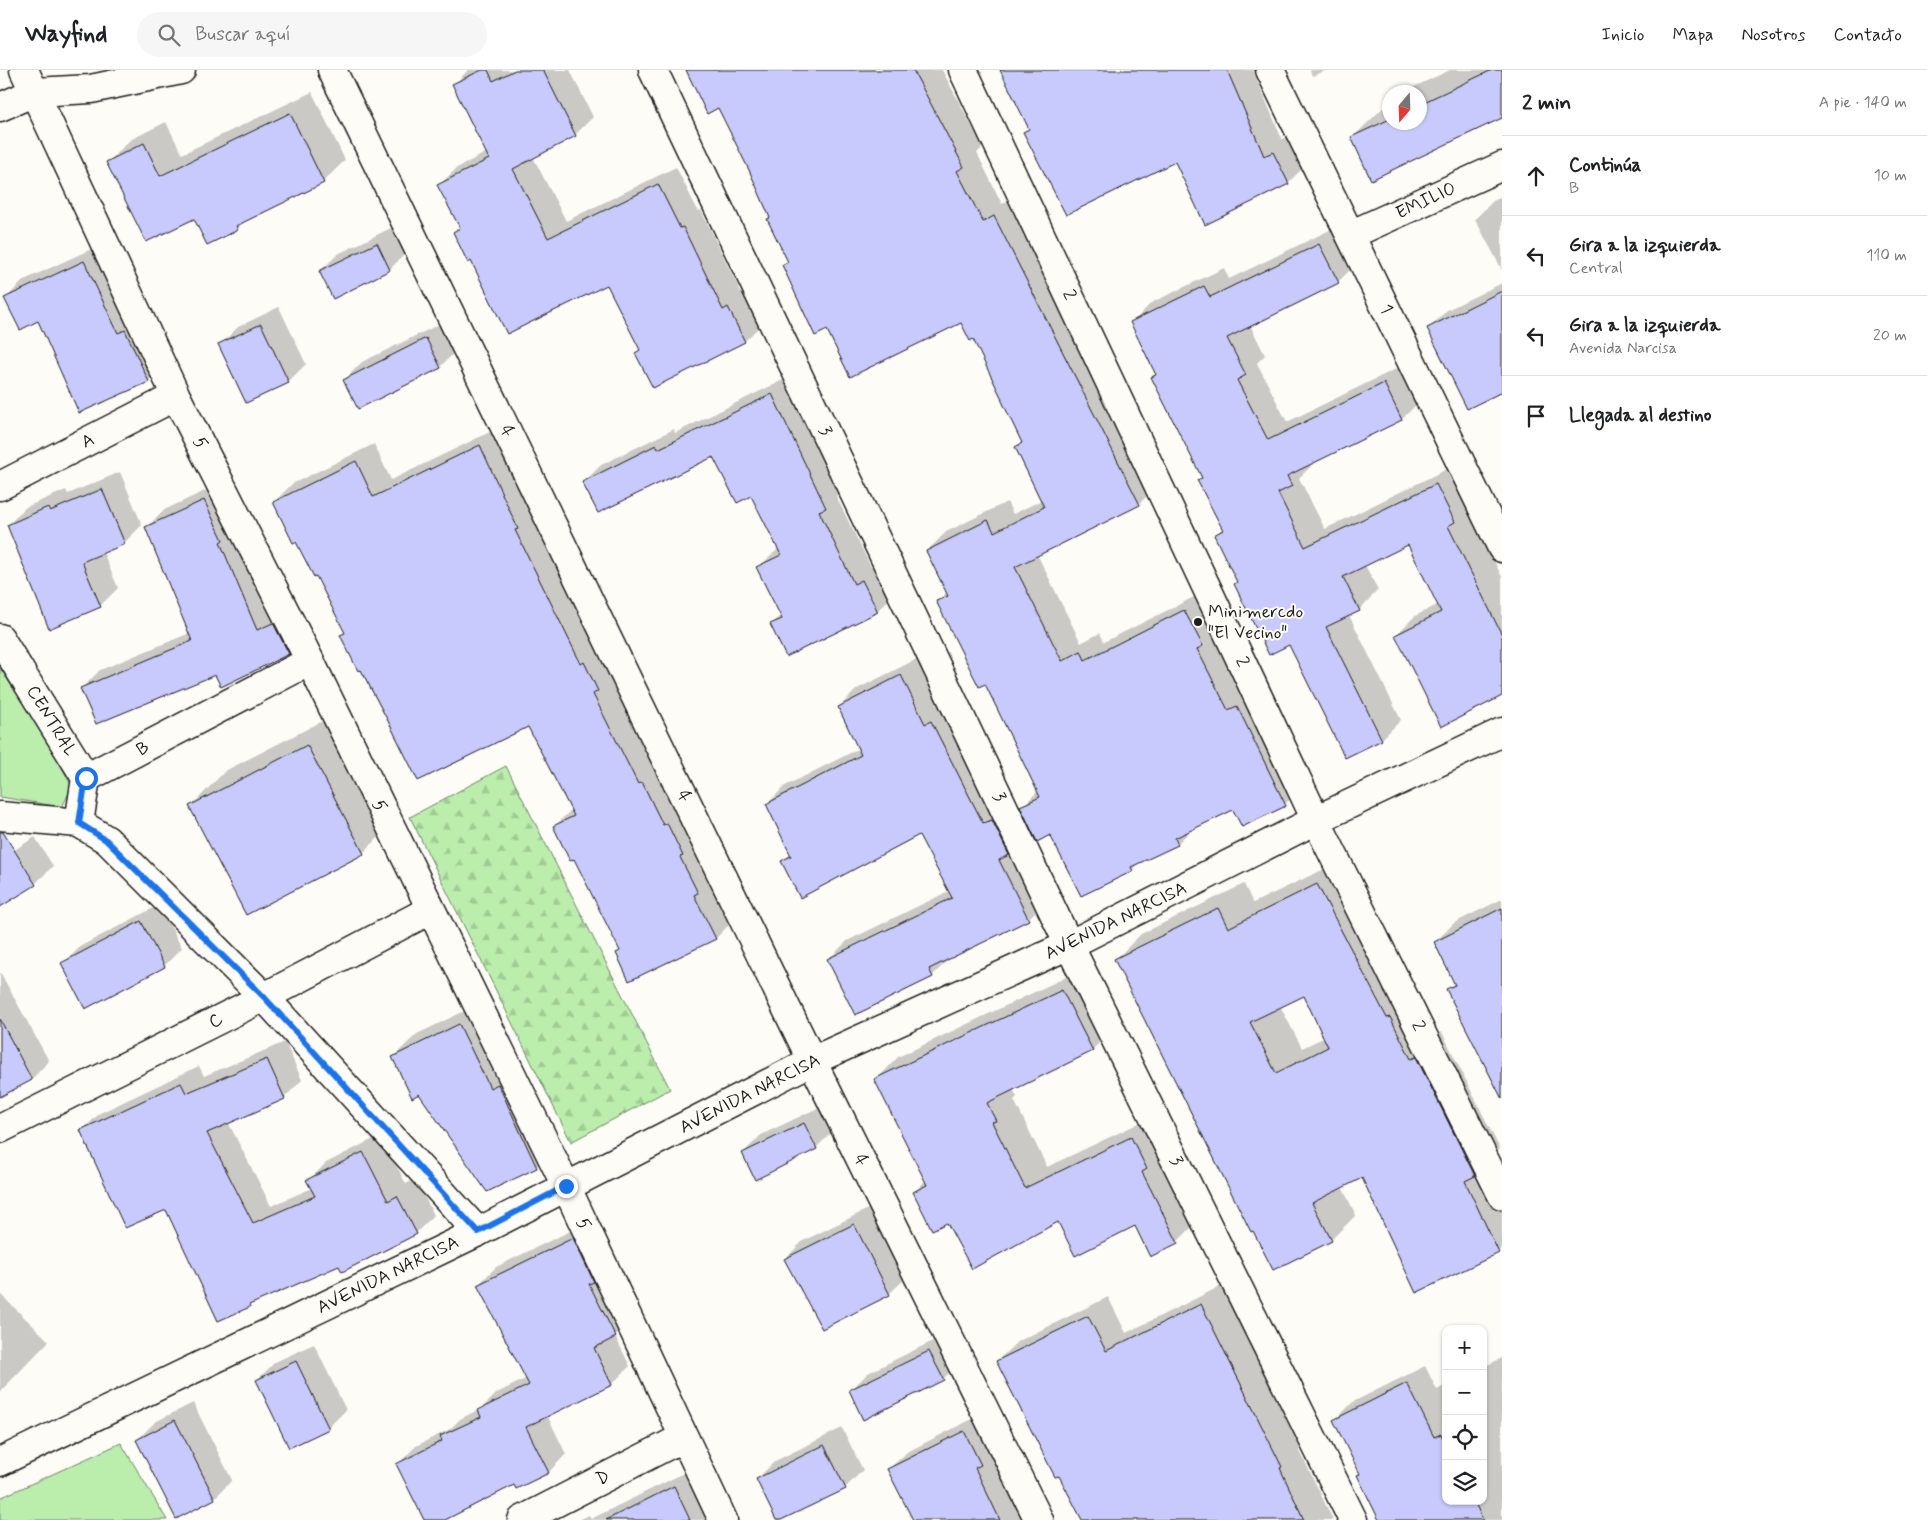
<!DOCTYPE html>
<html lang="es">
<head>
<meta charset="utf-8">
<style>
	body { margin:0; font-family:Mynerve,sans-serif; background:#f6f6f6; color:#202124 }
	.controls { position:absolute; right:15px; bottom:15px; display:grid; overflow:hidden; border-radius:10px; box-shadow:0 1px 4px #0004 }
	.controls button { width:45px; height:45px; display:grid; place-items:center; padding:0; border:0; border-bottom:1px solid #e0e0e0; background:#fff; color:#202124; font:25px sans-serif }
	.compass { position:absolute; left:1382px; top:15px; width:45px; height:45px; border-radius:50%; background:#fff; box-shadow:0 1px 4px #0004; rotate:199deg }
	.stop { position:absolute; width:15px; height:15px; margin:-11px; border:4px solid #1a73e8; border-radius:50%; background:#fff }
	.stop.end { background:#1a73e8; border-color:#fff; box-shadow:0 1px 5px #0008 }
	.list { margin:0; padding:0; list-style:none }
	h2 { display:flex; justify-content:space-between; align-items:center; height:65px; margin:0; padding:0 20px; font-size:21px }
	h2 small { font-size:16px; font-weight:400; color:#757577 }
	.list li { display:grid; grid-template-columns:32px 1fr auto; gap:15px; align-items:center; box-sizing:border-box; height:80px; padding:0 20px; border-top:1px solid #e0e0e0 }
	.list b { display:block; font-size:19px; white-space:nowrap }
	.list p { margin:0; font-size:16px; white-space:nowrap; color:#757577 }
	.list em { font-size:16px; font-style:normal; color:#757577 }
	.icon { flex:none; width:28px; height:28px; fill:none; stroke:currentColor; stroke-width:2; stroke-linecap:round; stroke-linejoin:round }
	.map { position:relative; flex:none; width:1502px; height:1450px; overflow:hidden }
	header { display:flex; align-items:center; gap:30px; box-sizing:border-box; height:70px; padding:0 25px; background:#fff; border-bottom:1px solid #e0e0e0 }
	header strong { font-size:24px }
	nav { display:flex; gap:28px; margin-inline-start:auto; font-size:18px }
	.search { width:350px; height:45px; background:#f6f6f6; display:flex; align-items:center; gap:12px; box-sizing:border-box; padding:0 18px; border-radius:28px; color:#757577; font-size:19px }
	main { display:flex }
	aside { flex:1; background:#fff }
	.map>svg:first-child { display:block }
</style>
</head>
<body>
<header>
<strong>Wayfind</strong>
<div class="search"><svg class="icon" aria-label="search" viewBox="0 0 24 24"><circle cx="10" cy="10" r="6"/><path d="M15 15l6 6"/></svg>Buscar aquí</div>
<nav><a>Inicio</a><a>Mapa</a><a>Nosotros</a><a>Contacto</a></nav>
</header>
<main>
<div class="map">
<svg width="1502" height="1450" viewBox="0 0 1502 1450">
	<defs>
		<pattern id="forest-firs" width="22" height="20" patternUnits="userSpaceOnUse" patternTransform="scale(1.25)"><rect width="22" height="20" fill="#bbedad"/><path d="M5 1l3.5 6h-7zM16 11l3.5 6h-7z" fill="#a0cb94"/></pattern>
	</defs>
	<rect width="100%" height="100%" fill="#fdfcf7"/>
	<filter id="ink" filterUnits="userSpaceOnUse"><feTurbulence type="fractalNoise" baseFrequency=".02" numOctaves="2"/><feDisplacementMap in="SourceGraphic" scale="10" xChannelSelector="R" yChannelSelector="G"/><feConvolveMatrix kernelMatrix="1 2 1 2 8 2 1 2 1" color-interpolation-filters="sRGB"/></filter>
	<g filter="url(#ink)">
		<path fill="#bbedad" stroke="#6c8464" d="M 0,598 L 54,681 L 72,717 L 62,737 L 0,727 Z
			M 121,1373 L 167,1450 L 0,1450 L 0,1428 Z"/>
		<path fill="url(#forest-firs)" stroke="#6c8464" d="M 506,696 L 670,1019 L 571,1072 L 410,747 Z"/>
		<path fill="#0003" fill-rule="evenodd" d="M 468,0 L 570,0 L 593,47 L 575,65 L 533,87 L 566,151 L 676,97 L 698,141 L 701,140 L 741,223 L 746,220 L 763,253 L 745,271 L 653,316 L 637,283 L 641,279 L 608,213 L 472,190 L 455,162 L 460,156 L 439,115 L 457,98 L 487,82 L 454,15 Z
			M 687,0 L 942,0 L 983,77 L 977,83 L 1002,134 L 1013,128 L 1158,415 L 1139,434 L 1037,484 L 1081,573 L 1100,563 L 1104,572 L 1204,522 L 1304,716 L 1285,734 L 1242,756 L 1234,738 L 1192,759 L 1177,774 L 1139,792 L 1132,800 L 1051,763 L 1022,737 L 1038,721 L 986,612 L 938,531 L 947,522 L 927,481 L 946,462 L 1007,432 L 1013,444 L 1042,430 L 1016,377 L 1022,371 L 1003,328 L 973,268 L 961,251 L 827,258 L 783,196 L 788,191 L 768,149 L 771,147 L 719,37 Z
			M 1001,0 L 1253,0 L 1282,69 L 1291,65 L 1306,95 L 1288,113 L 1025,62 L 1030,57 Z
			M 1310,0 L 1327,0 L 1312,6 Z
			M 1450,0 L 1502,0 L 1502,46 L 1353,67 L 1390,31 L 1390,52 L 1420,52 L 1420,22 L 1403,22 Z
			M 312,22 L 345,90 L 323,112 L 247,149 L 237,159 L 194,147 L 108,92 L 130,70 L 166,52 L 182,84 Z
			M 1502,127 L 1502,200 L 1475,149 L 1493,131 Z
			M 395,156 L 408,181 L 390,199 L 333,227 L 320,201 L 338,184 Z
			M 1338,156 L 1357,193 L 1338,212 L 1250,255 L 1265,285 L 1257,293 L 1287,352 L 1404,295 L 1421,330 L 1402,349 L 1310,394 L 1311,396 L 1299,408 L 1325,459 L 1455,395 L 1468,438 L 1502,507 L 1502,625 L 1396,565 L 1415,546 L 1439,534 L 1408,474 L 1365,495 L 1378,520 L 1359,540 L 1349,545 L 1401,650 L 1382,669 L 1289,574 L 1238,512 L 1215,465 L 1223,458 L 1199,411 L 1203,407 L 1153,308 L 1157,303 L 1132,253 L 1151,233 L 1224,198 L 1229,209 Z
			M 102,174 L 166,293 L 148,311 L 39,250 L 6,228 L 24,210 Z
			M 1502,213 L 1502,321 L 1429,258 L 1447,240 Z
			M 279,237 L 306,294 L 288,312 L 220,275 L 238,257 Z
			M 444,252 L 458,279 L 440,297 L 344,310 L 362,292 Z
			M 789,307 L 843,420 L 836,426 L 871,497 L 879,494 L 894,524 L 877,541 L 771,555 L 781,545 L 758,498 L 779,478 L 752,424 L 712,385 L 584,412 L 601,395 L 674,359 L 675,363 Z
			M 498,358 L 734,850 L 716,868 L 630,909 L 617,883 L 621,880 L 574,787 L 555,756 L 572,739 L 529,655 L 418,709 L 342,565 L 345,561 L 316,505 L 274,432 L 292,414 L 374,374 L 391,410 Z
			M 120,402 L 142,455 L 124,473 L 103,482 L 118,518 L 100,536 L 8,455 L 26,437 L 66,420 L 68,424 Z
			M 222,413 L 306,565 L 288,583 L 216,603 L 82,618 L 100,600 L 190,563 L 146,458 L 164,440 Z
			M 919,588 L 1046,831 L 1028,849 L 950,888 L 932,906 L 829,889 L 847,871 L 949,821 L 920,764 L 783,791 L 791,783 L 767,734 L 785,716 L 860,678 L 839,637 L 857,619 Z
			M 342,641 L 398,748 L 363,783 L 191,736 L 225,701 Z
			M 35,767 L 53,796 L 35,814 L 0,835 L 0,789 Z
			M 1343,790 L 1437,965 L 1442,962 L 1500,1079 L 1491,1088 L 1502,1111 L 1502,1178 L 1498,1182 L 1363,1107 L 1342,1117 L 1356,1145 L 1331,1170 L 1116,889 L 1141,864 L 1244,814 L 1253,833 ZM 1304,924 L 1325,967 L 1302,978 L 1280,936 Z
			M 1502,829 L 1502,1026 L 1447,919 L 1455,912 L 1435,872 L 1454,853 Z
			M 159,835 L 182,878 L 164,896 L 63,894 L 81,876 Z
			M 1085,898 L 1115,958 L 1092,980 L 1013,1019 L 1017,1027 L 1014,1030 L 1047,1097 L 1154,1046 L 1199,1150 L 1177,1172 L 1136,1154 L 1059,1151 L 947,1151 L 914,1122 L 926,1110 L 876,1010 L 898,987 Z
			M 0,902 L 49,991 L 32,1009 L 0,1025 Z
			M 483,932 L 514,995 L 522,991 L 560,1073 L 536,1097 L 487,1121 L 393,987 L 417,964 Z
			M 285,972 L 302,1010 L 284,1028 L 228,1052 L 271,1136 L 312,1118 L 308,1111 L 326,1093 L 381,1065 L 406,1114 L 415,1109 L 434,1145 L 416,1163 L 254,1231 L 249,1236 L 166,1138 L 82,1060 L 100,1043 L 199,996 L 204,1006 Z
			M 822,1036 L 834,1060 L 816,1078 L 743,1083 L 761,1065 Z
			M 872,1137 L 907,1207 L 889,1224 L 801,1222 L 785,1189 L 803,1171 Z
			M 591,1151 L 633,1248 L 615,1266 L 630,1296 L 612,1314 L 547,1345 L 566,1384 L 549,1402 L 517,1417 L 515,1413 L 442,1450 L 426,1450 L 398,1394 L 416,1376 L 450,1359 L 460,1349 L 482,1338 L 497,1323 L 527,1308 L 478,1215 L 496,1197 Z
			M 1221,1216 L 1301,1377 L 1299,1379 L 1333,1450 L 1083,1450 L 997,1291 L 1017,1272 L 1108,1227 L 1126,1263 Z
			M 0,1224 L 49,1271 L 0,1322 Z
			M 947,1264 L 961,1291 L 943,1309 L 850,1321 L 868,1303 Z
			M 314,1274 L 346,1340 L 328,1358 L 257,1310 L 275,1292 Z
			M 1502,1288 L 1502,1450 L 1385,1450 L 1358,1405 L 1361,1403 L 1335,1350 L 1353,1332 L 1425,1296 L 1437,1320 L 1446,1315 L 1446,1431 L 1483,1431 L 1483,1297 Z
			M 193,1333 L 232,1410 L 215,1428 L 176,1447 L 137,1370 L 155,1352 Z
			M 982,1344 L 1027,1450 L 920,1450 L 889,1399 L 907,1382 Z
			M 842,1358 L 863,1400 L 845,1418 L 777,1450 L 757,1409 L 775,1391 Z
			M 692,1399 L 717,1450 L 579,1450 L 589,1445 L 591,1449 Z"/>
		<path fill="#c8c9fc" stroke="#1c1c1c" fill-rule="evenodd" d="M 482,0 L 488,0 L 493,11 L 515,0 L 543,0 L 576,66 L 513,99 L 548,168 L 658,114 L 680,158 L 683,157 L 723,240 L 728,237 L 745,272 L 653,318 L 635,283 L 640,280 L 607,215 L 507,264 L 471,191 L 468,193 L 453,162 L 460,158 L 437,115 L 489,89 L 452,14 Z
			M 686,0 L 913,0 L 964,97 L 957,101 L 983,152 L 994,146 L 1140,435 L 1015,497 L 1062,591 L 1081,581 L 1085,590 L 1184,540 L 1203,576 L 1197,579 L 1228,640 L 1237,636 L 1286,736 L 1242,757 L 1233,740 L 1175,768 L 1178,775 L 1131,797 L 1133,801 L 1081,826 L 1050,765 L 1037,772 L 1020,736 L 1040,727 L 985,614 L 979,617 L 936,531 L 948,526 L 926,481 L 988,450 L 994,462 L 1044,437 L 1015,377 L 1022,373 L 1001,329 L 1002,329 L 973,269 L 970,271 L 961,253 L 850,307 L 827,260 L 815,266 L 782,195 L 788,192 L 767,149 L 770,148 L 749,100 L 718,38 L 707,44 Z
			M 1000,0 L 1227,0 L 1264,86 L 1273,82 L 1289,114 L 1205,155 L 1175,92 L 1066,145 L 1023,62 L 1029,59 Z
			M 1492,0 L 1502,0 L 1502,48 L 1371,110 L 1351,67 L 1390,49 L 1390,52 L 1420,52 L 1420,34 Z
			M 290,43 L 324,113 L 236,156 L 238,160 L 207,175 L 194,149 L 146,172 L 106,92 L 144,73 L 160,106 Z
			M 377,173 L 390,200 L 333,229 L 319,201 Z
			M 1319,174 L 1339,213 L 1227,268 L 1246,305 L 1237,310 L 1268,370 L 1384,313 L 1402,350 L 1287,406 L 1292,416 L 1278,423 L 1305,477 L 1436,414 L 1455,452 L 1448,456 L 1502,565 L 1502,626 L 1441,657 L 1395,565 L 1441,542 L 1408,475 L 1343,507 L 1360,541 L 1326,557 L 1382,670 L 1345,688 L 1289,575 L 1269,585 L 1234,514 L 1237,512 L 1214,465 L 1223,460 L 1197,410 L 1202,408 L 1151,307 L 1156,305 L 1130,252 L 1204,216 L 1210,227 Z
			M 84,191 L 118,263 L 125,260 L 149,312 L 79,343 L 38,251 L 20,260 L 4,228 Z
			M 1502,221 L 1502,322 L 1467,339 L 1427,258 Z
			M 261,254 L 289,313 L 246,333 L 218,274 Z
			M 426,268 L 441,298 L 358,339 L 343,310 Z
			M 772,324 L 826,438 L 819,441 L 854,514 L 862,510 L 878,542 L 786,587 L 770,554 L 782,549 L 756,497 L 781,485 L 751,426 L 737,433 L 713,387 L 598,443 L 582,412 L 656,375 L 658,379 Z
			M 480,375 L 518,459 L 515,460 L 581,594 L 584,592 L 598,621 L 593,624 L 638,714 L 642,712 L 663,755 L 667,753 L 683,786 L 680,787 L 698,823 L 694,825 L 716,869 L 629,911 L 616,883 L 620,881 L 574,789 L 570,791 L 553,756 L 574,746 L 528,657 L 418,711 L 387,649 L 361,600 L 358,601 L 340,565 L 345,563 L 316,506 L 314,507 L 296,472 L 293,473 L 273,432 L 356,391 L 373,427 Z
			M 102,419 L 125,474 L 82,492 L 101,537 L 49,559 L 7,455 L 48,437 L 50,441 Z
			M 204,430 L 223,470 L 220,472 L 257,560 L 273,553 L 289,584 L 221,617 L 215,605 L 96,654 L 80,618 L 192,571 L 145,457 Z
			M 901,605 L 925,654 L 931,651 L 983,753 L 992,750 L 1009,785 L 999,790 L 1029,850 L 929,899 L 933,907 L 855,945 L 827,889 L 952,828 L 919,765 L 800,828 L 781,791 L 791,786 L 766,734 L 861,685 L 838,637 Z
			M 307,675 L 364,784 L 246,845 L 189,736 Z
			M 0,762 L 3,762 L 36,815 L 0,837 Z
			M 1317,814 L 1387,948 L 1390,947 L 1411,989 L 1416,987 L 1475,1106 L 1465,1111 L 1499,1183 L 1416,1223 L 1362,1108 L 1312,1133 L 1332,1171 L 1273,1200 L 1253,1161 L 1251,1162 L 1114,889 L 1218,838 L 1228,858 ZM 1304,926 L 1328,977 L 1276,1003 L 1250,952 Z
			M 1502,838 L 1502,1029 L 1446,919 L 1455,915 L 1434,872 Z
			M 141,851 L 165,897 L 85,939 L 61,893 Z
			M 1062,920 L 1093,981 L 987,1033 L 996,1051 L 992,1052 L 1025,1118 L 1131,1067 L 1147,1099 L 1142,1102 L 1178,1173 L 1150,1187 L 1135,1156 L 1075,1186 L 1058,1152 L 972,1199 L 947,1153 L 932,1160 L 913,1122 L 927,1115 L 874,1009 Z
			M 0,949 L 32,1010 L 0,1027 Z
			M 459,954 L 490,1018 L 498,1014 L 537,1098 L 487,1122 L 419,1024 L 412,1028 L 392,987 Z
			M 267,989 L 285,1029 L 207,1063 L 253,1153 L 315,1126 L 306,1110 L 363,1082 L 388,1131 L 397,1126 L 417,1164 L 342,1202 L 339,1196 L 249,1235 L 250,1237 L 218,1251 L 166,1140 L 125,1158 L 80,1060 L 181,1013 L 186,1023 Z
			M 804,1053 L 817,1079 L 755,1110 L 742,1083 Z
			M 854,1154 L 890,1225 L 822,1259 L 784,1189 Z
			M 573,1168 L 594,1212 L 589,1214 L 616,1267 L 594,1278 L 612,1315 L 526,1357 L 549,1403 L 516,1419 L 514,1415 L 445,1450 L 424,1450 L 396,1394 L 442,1371 L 440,1366 L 481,1347 L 478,1340 L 529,1315 L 477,1215 Z
			M 1201,1234 L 1282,1397 L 1280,1398 L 1304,1450 L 1082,1450 L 1059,1406 L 1055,1407 L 996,1291 L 1088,1246 L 1106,1281 Z
			M 929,1281 L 944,1310 L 863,1350 L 849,1320 Z
			M 296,1291 L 329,1359 L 289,1378 L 256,1310 Z
			M 1407,1313 L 1434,1367 L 1441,1364 L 1446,1374 L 1446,1431 L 1474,1431 L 1483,1450 L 1379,1450 L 1357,1405 L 1360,1404 L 1333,1350 Z
			M 175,1350 L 215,1429 L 176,1449 L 136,1370 Z
			M 964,1361 L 981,1395 L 975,1398 L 1000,1450 L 913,1450 L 887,1399 Z
			M 824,1375 L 846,1419 L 781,1450 L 776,1450 L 756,1409 Z
			M 674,1416 L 690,1450 L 606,1450 Z"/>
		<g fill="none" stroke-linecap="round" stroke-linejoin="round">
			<g stroke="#1c1c1c" stroke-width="31">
				<path id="street" d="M 24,0 L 176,326 L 310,591 L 566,1116 L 723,1450
					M 332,0 L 812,991 L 1039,1450
					M 653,0 L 1069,875 L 1353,1450
					M 963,0 L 1316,750 L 1502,1125
					M 1270,0 L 1502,478
					M 0,37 L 35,22 L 91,19 L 181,0
					M 1350,165 L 1502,96
					M 0,416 L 176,326
					M 0,568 L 86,708
					M 0,746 L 79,753 L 86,708 L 310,591
					M 79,753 L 107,770 L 264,927 L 478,1162
					M 0,1059 L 264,927 L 430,840
					M 522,1450 L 684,1367"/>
			</g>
			<g stroke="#1c1c1c" stroke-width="31">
				<path id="secondary" d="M 0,1392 L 478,1162 L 812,991 L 1069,875 L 1316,750 L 1502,662"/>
			</g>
			<use href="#street" stroke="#fdfcf7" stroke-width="28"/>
			<use href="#secondary" stroke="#fdfcf7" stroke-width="28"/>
		</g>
	</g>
	<g fill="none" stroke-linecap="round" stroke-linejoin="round" filter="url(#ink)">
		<path stroke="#1a73e8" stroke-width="6" d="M 86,708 L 79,753 L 106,770 L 264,927 L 478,1162 L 566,1116"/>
	</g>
	<circle fill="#1c1c1c" stroke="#fdfcf7" stroke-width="2" cx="1198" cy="552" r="5"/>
	<g text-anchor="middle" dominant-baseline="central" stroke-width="4" stroke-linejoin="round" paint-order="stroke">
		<g font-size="18" fill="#1c1c1c" stroke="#fdfcf7">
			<text transform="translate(1426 131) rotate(-25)">EMILIO</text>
			<text transform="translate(1069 225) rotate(65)">2</text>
			<text transform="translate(1386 239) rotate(64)">1</text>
			<text transform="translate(507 361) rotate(64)">4</text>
			<text transform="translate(825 361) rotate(65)">3</text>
			<text transform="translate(88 371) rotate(-27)">A</text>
			<text transform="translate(200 373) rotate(63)">5</text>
			<text transform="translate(1242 592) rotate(65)">2</text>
			<text transform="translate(51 651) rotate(59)">CENTRAL</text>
			<text transform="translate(143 679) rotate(-28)">B</text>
			<text transform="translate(684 726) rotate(64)">4</text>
			<text transform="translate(999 727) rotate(65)">3</text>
			<text transform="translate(379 736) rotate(64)">5</text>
			<text transform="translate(1116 851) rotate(-26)">AVENIDA NARCISA</text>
			<text transform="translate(216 951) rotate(-27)">C</text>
			<text transform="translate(1418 956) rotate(64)">2</text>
			<text transform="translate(750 1024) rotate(-27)">AVENIDA NARCISA</text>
			<text transform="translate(861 1090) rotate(64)">4</text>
			<text transform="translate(1176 1091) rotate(64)">3</text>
			<text transform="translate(583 1154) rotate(65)">5</text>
			<text transform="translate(388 1205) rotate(-26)">AVENIDA NARCISA</text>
			<text transform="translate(603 1408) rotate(-27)">D</text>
		</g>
		<g font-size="18" fill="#1c1c1c" stroke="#fdfcf7" text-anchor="start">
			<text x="1208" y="542">Minimercdo<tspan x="1208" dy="21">"El Vecino"</tspan></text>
		</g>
	</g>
</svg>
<div class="controls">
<button>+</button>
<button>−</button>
<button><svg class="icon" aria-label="locate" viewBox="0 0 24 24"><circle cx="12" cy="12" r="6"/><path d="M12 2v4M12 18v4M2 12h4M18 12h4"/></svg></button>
<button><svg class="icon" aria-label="layers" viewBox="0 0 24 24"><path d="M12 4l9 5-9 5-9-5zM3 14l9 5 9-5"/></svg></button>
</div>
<svg class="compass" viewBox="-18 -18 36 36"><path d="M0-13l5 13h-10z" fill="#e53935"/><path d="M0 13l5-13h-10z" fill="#757577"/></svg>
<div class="stop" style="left:86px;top:708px"></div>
<div class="stop end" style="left:566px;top:1116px"></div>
</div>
<aside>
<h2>2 min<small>A pie · 140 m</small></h2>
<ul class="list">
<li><svg class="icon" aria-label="ahead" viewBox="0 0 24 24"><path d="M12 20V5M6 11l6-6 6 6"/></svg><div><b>Continúa</b><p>B</p></div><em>10 m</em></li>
<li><svg class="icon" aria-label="left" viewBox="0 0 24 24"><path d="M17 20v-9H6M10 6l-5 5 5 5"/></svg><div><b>Gira a la izquierda</b><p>Central</p></div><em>110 m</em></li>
<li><svg class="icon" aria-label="left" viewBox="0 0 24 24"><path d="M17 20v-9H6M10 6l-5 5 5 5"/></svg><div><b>Gira a la izquierda</b><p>Avenida Narcisa</p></div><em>20 m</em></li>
<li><svg class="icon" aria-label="arrive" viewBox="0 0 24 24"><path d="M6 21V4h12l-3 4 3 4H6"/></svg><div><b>Llegada al destino</b></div></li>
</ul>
</aside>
</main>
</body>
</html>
